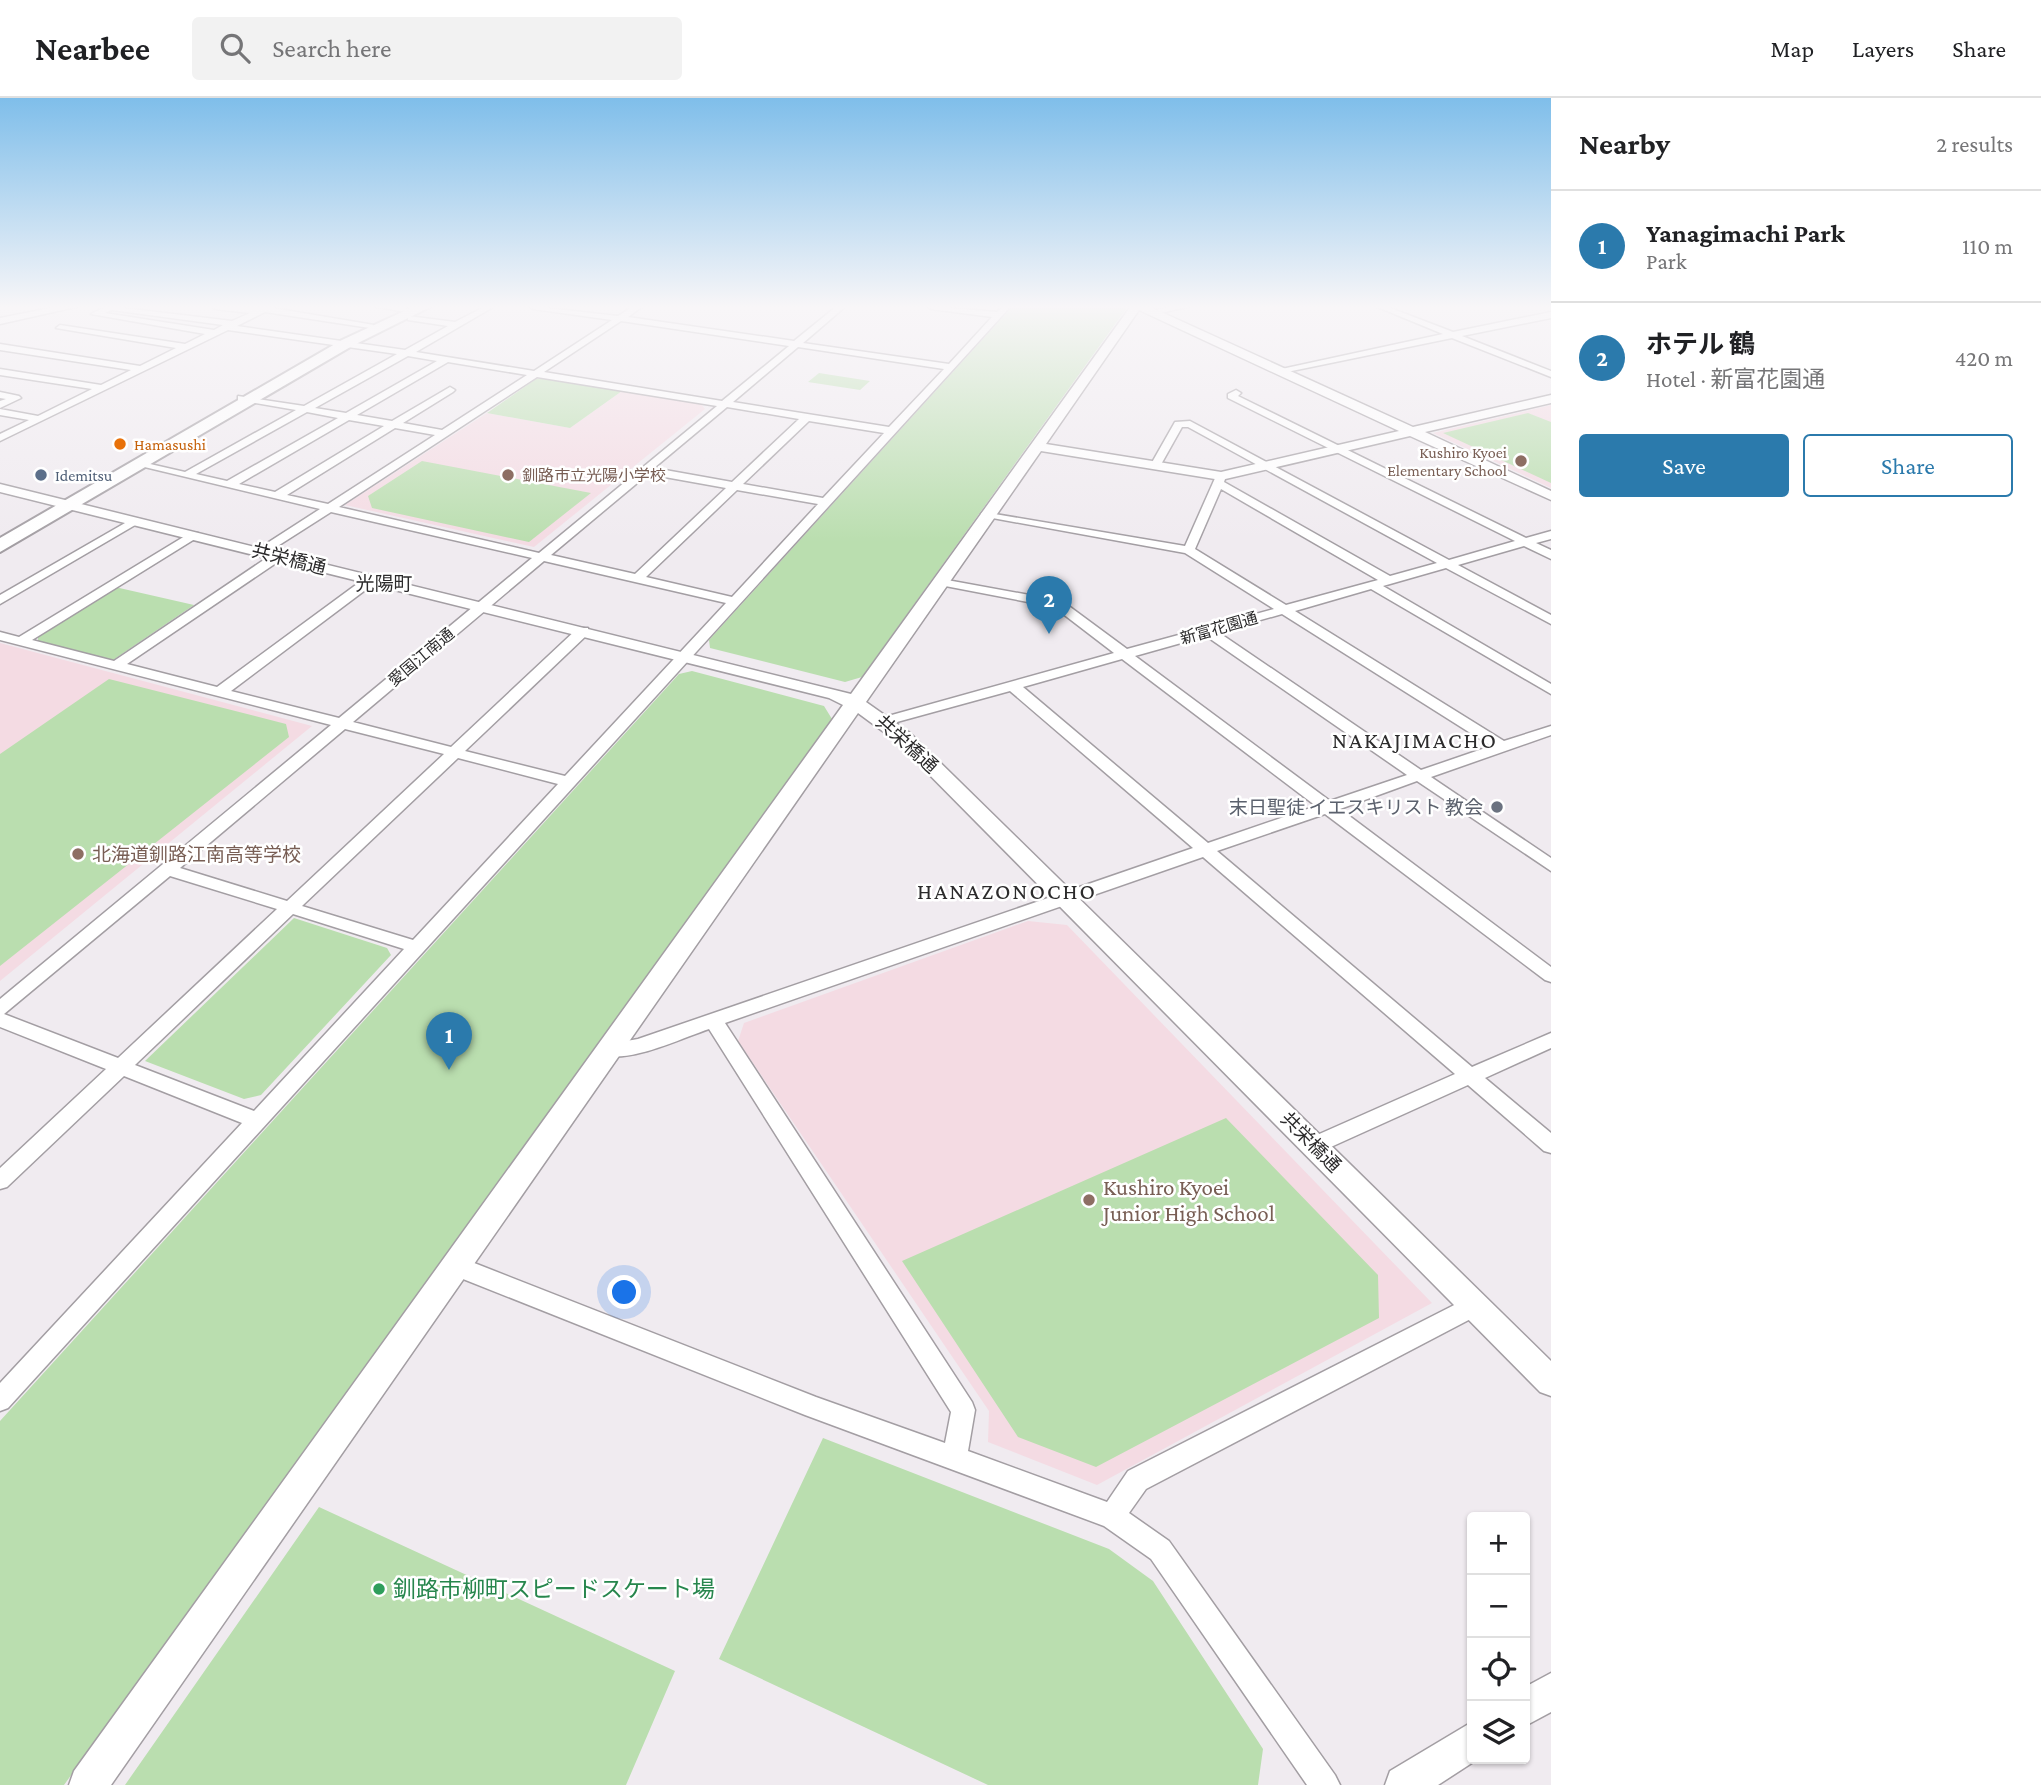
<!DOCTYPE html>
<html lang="en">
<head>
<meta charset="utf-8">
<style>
	body { margin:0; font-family:"Crimson Pro","Noto Sans JP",serif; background:#f2f2f2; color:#202124 }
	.controls { position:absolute; right:21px; bottom:21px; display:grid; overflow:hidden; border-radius:7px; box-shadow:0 2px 5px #0004 }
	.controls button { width:63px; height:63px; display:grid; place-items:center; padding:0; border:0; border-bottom:2px solid #e0e0e0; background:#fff; color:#202124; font:35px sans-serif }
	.you { position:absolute; left:625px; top:1195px; width:24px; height:24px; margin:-18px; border:5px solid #fff; border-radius:50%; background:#1a73e8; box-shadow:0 0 0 10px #1a73e833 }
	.badge { display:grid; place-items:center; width:46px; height:46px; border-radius:50%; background:#2b7aac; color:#fff; font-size:23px; font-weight:700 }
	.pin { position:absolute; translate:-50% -58px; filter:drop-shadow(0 2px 4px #0008) }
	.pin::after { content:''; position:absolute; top:37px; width:24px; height:21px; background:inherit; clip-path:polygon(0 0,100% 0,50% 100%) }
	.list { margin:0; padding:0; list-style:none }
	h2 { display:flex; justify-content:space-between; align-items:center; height:91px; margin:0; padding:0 28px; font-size:30px }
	h2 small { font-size:23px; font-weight:400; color:#757577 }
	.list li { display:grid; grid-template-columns:46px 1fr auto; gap:21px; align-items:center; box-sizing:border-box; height:112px; padding:0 28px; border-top:2px solid #e0e0e0 }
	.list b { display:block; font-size:26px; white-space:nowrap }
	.list p { margin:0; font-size:23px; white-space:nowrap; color:#757577 }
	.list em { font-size:23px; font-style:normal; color:#757577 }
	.actions { display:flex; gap:14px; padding:21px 28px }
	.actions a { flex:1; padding:16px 0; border:2px solid #2b7aac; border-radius:7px; text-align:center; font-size:24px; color:#2b7aac }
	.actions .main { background:#2b7aac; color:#fff }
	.icon { flex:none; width:38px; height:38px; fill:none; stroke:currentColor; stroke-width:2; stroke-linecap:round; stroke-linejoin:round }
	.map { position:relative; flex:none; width:1551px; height:1687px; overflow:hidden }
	header { display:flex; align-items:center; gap:42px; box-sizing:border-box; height:98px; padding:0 35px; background:#fff; border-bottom:2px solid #e0e0e0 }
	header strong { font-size:33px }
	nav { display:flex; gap:38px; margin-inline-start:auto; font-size:24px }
	.search { width:490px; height:63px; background:#f2f2f2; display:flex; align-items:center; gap:18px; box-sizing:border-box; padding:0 24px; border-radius:7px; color:#757577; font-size:26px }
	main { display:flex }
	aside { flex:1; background:#fff }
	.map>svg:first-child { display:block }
</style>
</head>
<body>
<header>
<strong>Nearbee</strong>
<div class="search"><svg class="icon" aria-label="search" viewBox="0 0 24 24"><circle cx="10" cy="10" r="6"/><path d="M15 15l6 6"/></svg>Search here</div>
<nav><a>Map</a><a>Layers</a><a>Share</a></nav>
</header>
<main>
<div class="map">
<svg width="1551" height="1687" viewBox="0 0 1551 1687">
	<rect width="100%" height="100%" fill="#f0ebf0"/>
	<path fill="#f4dbe3" d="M 622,293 L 701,306 L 705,311 L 534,449 L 345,407 L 487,315 L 570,330 Z
		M 1551,307 L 1551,390 L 1433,335 Z
		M 0,545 L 312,628 L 0,883 Z
		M 1028,823 L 1067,827 L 1432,1205 L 1097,1387 L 988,1344 L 989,1313 L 738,943 L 744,925 Z"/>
	<path fill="#badeaf" d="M 1013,208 L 1110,208 L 1126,211 L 862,579 L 845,584 L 710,550 L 709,542 Z
		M 819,275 L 870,283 L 860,292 L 808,284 Z
		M 546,280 L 622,293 L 570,330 L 487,315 L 536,281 Z
		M 1528,315 L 1551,324 L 1551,385 L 1443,335 Z
		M 422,363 L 591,395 L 529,444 L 372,410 L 368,398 Z
		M 115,489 L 194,507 L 113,562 L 38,543 L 38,536 Z
		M 692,573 L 824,608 L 832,621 L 64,1687 L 0,1687 L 0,1323 L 679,576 Z
		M 109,581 L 286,626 L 289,639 L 0,868 L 0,656 Z
		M 294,820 L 387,850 L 391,857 L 261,997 L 244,1001 L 145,963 Z
		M 1226,1020 L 1378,1177 L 1379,1220 L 1096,1369 L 1018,1339 L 902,1163 Z
		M 823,1340 L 1109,1451 L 1153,1483 L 1263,1651 L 1258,1687 L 988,1687 L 719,1561 Z
		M 319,1409 L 675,1573 L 626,1687 L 125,1687 Z"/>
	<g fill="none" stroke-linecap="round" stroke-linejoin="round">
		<g stroke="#a39ea3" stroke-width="3">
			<path id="minor" d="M 107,208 L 232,223 L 250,215 L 215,211 L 211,208 L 258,210 L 274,208 L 273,210 L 374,227 L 370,230 L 265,214 L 237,228 L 405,252 L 448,228 L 408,222 L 408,218 L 455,224 L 486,208 L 495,208 L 416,254 L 534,273 L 612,222 L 533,211 L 529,208 L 618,218 L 634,208 L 643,208 L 628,219 L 794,243 L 837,208 L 846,208 L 803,245 L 949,266 L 992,219 L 931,211 L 927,208 L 997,214 L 1003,208 L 1011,208 L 8,1310 L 0,1313 L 0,1285 L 242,1025 L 124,978 L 7,1089 L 0,1091 L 0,1070 L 106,971 L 0,929 L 0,901 L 331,627 L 0,542 L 0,534 L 19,539 L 190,435 L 198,435 L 198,439 L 32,542 L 114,563 L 274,455 L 282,455 L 282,461 L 127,566 L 217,589 L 368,478 L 376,478 L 376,484 L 231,593 L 339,620 L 532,460 L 331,414 L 262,458 L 258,457 L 258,451 L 320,411 L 132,366 L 137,363 L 185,374 L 296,312 L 238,302 L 238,298 L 304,308 L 397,256 L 228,232 L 0,343 L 0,336 L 29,322 L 0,317 L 0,311 L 38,318 L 92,291 L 0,277 L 0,271 L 101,287 L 131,272 L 0,252 L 0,246 L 140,268 L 176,250 L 56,230 L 60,227 L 185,246 L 205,236 L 91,216 ZM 112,212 L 223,227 L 214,232 L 105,215 ZM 621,223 L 789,248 L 722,303 L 544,274 ZM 798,249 L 944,271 L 889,329 L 733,304 ZM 408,258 L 437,263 L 346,315 L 315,310 ZM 448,264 L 527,277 L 442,332 L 403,325 L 453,294 L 455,292 L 450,289 L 392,323 L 357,317 ZM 537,279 L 717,308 L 539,455 L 339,409 ZM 727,309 L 799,321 L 732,384 L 654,370 ZM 307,314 L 338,320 L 227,383 L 196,376 ZM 349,322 L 384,328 L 275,394 L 239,386 ZM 809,323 L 884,335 L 823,400 L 743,386 ZM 395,330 L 435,337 L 328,406 L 287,397 ZM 648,376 L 726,390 L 635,476 L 551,457 ZM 737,392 L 818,406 L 732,499 L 646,479 ZM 544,463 L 726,505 L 565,678 L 465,653 L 588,536 L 588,530 L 578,530 L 451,649 L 353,624 ZM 345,631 L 444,656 L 287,803 L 180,770 ZM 458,660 L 558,686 L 413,842 L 302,808 ZM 170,778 L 277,811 L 118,960 L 4,916 ZM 293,816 L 404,851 L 254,1013 L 135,967 Z
				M 373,208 L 396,208 L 409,211 L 405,214 Z
				M 1174,208 L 1191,208 L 1156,216 L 1152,213 Z
				M 1375,208 L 1385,208 L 1453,234 L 1551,214 L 1551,220 L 1462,238 L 1551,273 L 1551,279 L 1452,240 L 1282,275 L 1277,272 L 1443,236 Z
				M 1236,292 L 1241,295 L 1238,298 L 1526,440 L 1551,433 L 1551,441 L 1536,445 L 1551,452 L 1551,461 L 1524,448 L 1458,467 L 1551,517 L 1551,526 L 1446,470 L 1383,488 L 1551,586 L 1551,596 L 1371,491 L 1295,513 L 1504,643 L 1551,628 L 1551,637 L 1431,679 L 1551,760 L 1551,773 L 1417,683 L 1340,711 L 1551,869 L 1551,884 L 1545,882 L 1325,716 L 1217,753 L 1472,969 L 1551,935 L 1551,950 L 1485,980 L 1551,1035 L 1551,1055 L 1544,1053 L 1468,987 L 1322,1053 L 1315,1055 L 1308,1053 L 1305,1047 L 1308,1041 L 1455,976 L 1203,759 L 725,925 L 972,1304 L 975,1312 L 968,1353 L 1107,1404 L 1128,1373 L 1466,1201 L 1474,1198 L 1482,1201 L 1485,1208 L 1482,1215 L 1146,1391 L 1129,1415 L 1169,1443 L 1335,1677 L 1340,1687 L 1307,1687 L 1151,1461 L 1104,1428 L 805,1317 L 448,1175 L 445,1168 L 448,1161 L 456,1159 L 464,1161 L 816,1299 L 945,1345 L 951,1314 L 709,931 C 682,940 631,965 603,957 L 600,952 L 603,947 L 638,941 L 1193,750 L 1010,593 L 886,627 L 879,623 L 881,620 L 1114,555 L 1054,509 L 940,487 L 934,483 L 936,480 L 1062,503 L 1127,551 L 1274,511 L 1185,455 L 987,419 L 981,416 L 983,414 L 1185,448 L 1216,378 L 1221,375 L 1226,378 L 1224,384 L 1390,478 L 1437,465 L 1188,329 L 1182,329 L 1159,370 L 1151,370 L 1150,368 L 1175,324 L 1190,323 L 1449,462 L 1515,443 L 1228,300 L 1228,296 ZM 1221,391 L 1378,482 L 1286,507 L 1195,451 ZM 1282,516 L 1491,648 L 1421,672 L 1218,534 ZM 1206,538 L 1407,677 L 1330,703 L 1135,558 ZM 1122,561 L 1316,708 L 1208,745 L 1023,589 Z
				M 0,294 L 19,298 L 21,300 L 0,310 L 0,303 L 6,301 L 0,300 Z
				M 132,421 L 142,423 L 0,506 L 0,497 Z"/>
		</g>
		<g stroke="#a39ea3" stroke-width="3">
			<path id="tertiary" d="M 60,208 L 80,208 L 0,226 L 0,220 Z
				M 1131,208 L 1148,208 L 1413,329 L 1551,297 L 1551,305 L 1425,334 L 1551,393 L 1551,402 L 1410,338 L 1221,382 L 1041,353 L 866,604 L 910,635 L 1551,1263 L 1551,1298 L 1540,1294 L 896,643 L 858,615 L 111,1687 L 69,1687 L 74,1673 L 843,607 L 829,600 L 0,394 L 0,386 L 851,596 ZM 1139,212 L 1399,333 L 1221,374 L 1046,346 Z
				M 1551,1575 L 1551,1614 L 1525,1628 L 1525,1589 Z
				M 1472,1624 L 1472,1661 L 1478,1661 L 1438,1687 L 1385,1687 L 1390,1673 Z"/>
		</g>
		<g stroke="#a39ea3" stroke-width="4">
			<path id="primary" d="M 415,208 L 432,208 L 352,248 L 0,454 L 0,440 L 342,242 Z"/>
		</g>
		<use href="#minor" fill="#fff" fill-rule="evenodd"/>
		<use href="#tertiary" fill="#fff" fill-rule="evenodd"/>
		<use href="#primary" fill="#fff" fill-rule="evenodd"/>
	</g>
	<linearGradient id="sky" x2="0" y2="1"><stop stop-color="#7fbeea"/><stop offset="0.47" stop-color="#f8f6f8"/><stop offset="1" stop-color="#f8f6f8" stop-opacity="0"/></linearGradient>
	<rect width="1551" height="444" fill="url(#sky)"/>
	<circle fill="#e8710a" stroke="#fff" stroke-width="2.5" cx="120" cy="346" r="7"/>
	<g fill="#8d6e63" stroke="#fff" stroke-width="2.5">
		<circle cx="1521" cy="363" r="7"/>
		<circle cx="508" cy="377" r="7"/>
		<circle cx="78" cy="756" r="7"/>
		<circle cx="1089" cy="1102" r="7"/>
	</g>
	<circle fill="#5c6f8a" stroke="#fff" stroke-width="2.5" cx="41" cy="377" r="7"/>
	<circle fill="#6b7280" stroke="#fff" stroke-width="2.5" cx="1497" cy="709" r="7"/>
	<circle fill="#2e9e5b" stroke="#fff" stroke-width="2.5" cx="379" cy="1491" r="7"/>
	<g text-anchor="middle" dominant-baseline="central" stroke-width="5" stroke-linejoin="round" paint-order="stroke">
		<g font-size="16" fill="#c56008" stroke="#fff" text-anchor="start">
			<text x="134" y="346">Hamasushi</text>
		</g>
		<g font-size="16" fill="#785e54" stroke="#fff" text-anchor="end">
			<text x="1507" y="354">Kushiro Kyoei<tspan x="1507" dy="18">Elementary School</tspan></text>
			<text x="522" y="377" text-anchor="start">釧路市立光陽小学校</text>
		</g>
		<g font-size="16" fill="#4e5e75" stroke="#fff" text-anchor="start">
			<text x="55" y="377">Idemitsu</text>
		</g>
		<g font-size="16" fill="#2c2b2c" stroke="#fff">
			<text transform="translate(1219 530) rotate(-16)">新富花園通</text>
			<text transform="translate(421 559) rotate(-40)">愛国江南通</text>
		</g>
		<g font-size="19" fill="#2c2b2c" stroke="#fff">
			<text transform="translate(289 461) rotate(14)">共栄橋通</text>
			<text transform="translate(907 646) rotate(42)">共栄橋通</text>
			<text transform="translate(1311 1044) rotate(45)">共栄橋通</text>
		</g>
		<g font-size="19" fill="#2c2b2c" stroke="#fff">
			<text x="384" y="485">光陽町</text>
		</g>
		<g font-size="19" fill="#5b616d" stroke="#fff" text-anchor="end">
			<text x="1483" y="709">末日聖徒 イエスキリスト 教会</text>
		</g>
		<g font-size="19" fill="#785e54" stroke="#fff" text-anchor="start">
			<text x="92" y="756">北海道釧路江南高等学校</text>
		</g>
		<g font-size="23" letter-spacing="2" fill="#2c2b2c" stroke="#fff">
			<text x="1415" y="642">NAKAJIMACHO</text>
			<text x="1007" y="793">HANAZONOCHO</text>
		</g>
		<g font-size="23" fill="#785e54" stroke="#fff" text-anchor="start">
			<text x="1103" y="1089">Kushiro Kyoei<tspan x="1103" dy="26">Junior High School</tspan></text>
		</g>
		<g font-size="23" fill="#27864d" stroke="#fff" text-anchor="start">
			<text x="393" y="1491">釧路市柳町スピードスケート場</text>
		</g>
	</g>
</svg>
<div class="controls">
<button>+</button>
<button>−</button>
<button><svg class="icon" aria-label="locate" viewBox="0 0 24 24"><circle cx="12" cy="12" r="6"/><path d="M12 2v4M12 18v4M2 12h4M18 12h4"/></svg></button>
<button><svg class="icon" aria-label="layers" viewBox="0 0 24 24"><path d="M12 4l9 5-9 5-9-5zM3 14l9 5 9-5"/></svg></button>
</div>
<div class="you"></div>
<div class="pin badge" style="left:449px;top:972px">1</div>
<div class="pin badge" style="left:1049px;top:536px">2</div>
</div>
<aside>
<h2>Nearby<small>2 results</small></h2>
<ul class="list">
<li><span class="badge">1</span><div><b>Yanagimachi Park</b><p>Park</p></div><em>110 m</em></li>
<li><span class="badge">2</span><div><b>ホテル 鶴</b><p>Hotel · 新富花園通</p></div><em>420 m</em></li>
</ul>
<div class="actions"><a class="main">Save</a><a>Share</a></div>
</aside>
</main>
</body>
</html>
